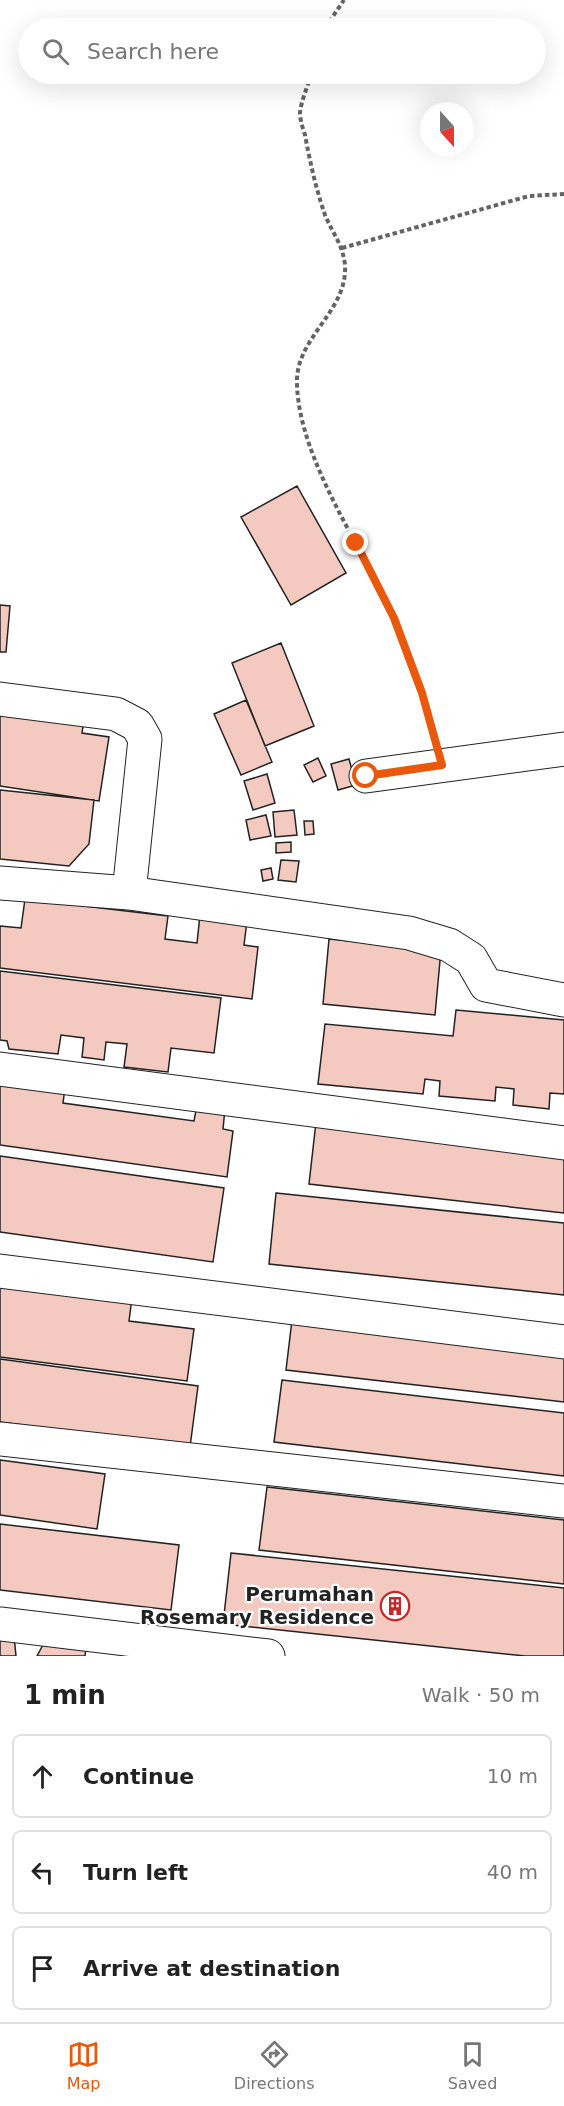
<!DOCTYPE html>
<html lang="en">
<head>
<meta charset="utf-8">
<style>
	body { margin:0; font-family:"DejaVu Sans",sans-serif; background:#f6f6f6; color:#222 }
	.compass { position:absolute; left:420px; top:102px; width:54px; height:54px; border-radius:50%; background:#fff; box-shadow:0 6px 24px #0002; rotate:159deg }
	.stop { position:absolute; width:18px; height:18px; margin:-14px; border:4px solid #ea580c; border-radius:50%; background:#fff }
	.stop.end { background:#ea580c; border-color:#fff; box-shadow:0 2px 6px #0008 }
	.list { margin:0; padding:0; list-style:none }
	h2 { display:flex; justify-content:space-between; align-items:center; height:78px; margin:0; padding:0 24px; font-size:26px }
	h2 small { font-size:20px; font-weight:400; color:#767676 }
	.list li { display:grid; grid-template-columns:39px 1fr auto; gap:18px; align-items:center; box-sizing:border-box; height:84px; margin:0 12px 12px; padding:0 12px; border:2px solid #e0e0e0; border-radius:9px }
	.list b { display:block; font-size:22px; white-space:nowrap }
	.list em { font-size:20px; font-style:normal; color:#767676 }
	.icon { flex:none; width:33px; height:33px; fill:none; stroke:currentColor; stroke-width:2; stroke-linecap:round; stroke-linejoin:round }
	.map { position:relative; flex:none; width:564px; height:1656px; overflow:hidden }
	.search { position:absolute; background:#fff; box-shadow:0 6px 24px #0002; left:18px; right:18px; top:18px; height:66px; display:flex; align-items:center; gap:15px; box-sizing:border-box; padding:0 21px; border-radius:33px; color:#767676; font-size:22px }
	.sheet { height:366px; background:#fff }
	nav { display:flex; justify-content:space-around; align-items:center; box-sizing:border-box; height:84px; border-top:2px solid #e0e0e0; background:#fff; font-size:16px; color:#767676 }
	nav a { display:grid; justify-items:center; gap:3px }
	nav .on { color:#ea580c }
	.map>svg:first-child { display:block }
</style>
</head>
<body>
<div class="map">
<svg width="564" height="1656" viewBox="0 0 564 1656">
	<rect width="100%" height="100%" fill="#fff"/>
	<path fill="#f3c9c0" stroke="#222" stroke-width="1.5" d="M 297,486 L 346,573 L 291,605 L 241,517 Z
		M 0,605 L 10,606 L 6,652 L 0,652 Z
		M 281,643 L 314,726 L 265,746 L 232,663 Z
		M 246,700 L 272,762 L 241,775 L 214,714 Z
		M 0,707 L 85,714 L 82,733 L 109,737 L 99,801 L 0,786 Z
		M 318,758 L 326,776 L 313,782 L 304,765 Z
		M 349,759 L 356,785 L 338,790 L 331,764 Z
		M 267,774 L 275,803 L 253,810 L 244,781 Z
		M 0,790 L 94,800 L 89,844 L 69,866 L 0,859 Z
		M 294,810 L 297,835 L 275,837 L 273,812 Z
		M 266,815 L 271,836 L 250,840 L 246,820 Z
		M 304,821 L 313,821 L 314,834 L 305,835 Z
		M 291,842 L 291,852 L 276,853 L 276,843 Z
		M 281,860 L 299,861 L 296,882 L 278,880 Z
		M 271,868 L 273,879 L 263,881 L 261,870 Z
		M 25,899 L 168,916 L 165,939 L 197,943 L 200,915 L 247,921 L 244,945 L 258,947 L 252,999 L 0,968 L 0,926 L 21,928 Z
		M 329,939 L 441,950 L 435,1015 L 323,1004 Z
		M 0,971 L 221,998 L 214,1053 L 171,1048 L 168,1072 L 124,1067 L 127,1044 L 106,1042 L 104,1060 L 82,1057 L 84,1038 L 61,1035 L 58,1054 L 9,1049 L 7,1041 L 0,1040 Z
		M 456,1010 L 564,1020 L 564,1094 L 550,1093 L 549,1109 L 513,1105 L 514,1089 L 496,1087 L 495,1101 L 439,1096 L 440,1081 L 425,1079 L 423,1094 L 318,1084 L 325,1024 L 453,1036 Z
		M 0,1079 L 65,1088 L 63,1103 L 194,1121 L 197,1105 L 225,1109 L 223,1129 L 233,1131 L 227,1177 L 0,1145 Z
		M 316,1122 L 564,1150 L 564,1213 L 309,1184 Z
		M 0,1156 L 224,1188 L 213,1262 L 0,1232 Z
		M 276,1193 L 564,1223 L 564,1295 L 269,1264 Z
		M 0,1281 L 132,1298 L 129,1321 L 194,1329 L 187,1381 L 0,1357 Z
		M 292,1320 L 564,1352 L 564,1402 L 286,1370 Z
		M 0,1359 L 198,1386 L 190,1447 L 0,1422 Z
		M 282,1380 L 564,1413 L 564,1476 L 274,1442 Z
		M 0,1460 L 105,1474 L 97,1529 L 0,1515 Z
		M 267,1487 L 564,1520 L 564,1584 L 259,1550 Z
		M 0,1524 L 179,1545 L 171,1610 L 0,1590 Z
		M 231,1553 L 564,1588 L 564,1656 L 525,1656 L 223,1624 Z
		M 0,1634 L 14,1636 L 16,1656 L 0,1656 Z
		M 44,1643 L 86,1648 L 85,1656 L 37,1656 Z"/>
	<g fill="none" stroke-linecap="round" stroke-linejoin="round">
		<g stroke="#222" stroke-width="35">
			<path id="street" d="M 0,699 L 116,714 L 137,725 L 145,739 L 129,893
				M 366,776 L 564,749
				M 0,883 L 129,893 L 409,933 L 449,945 L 471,959 L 486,985 L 564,1000
				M 0,1069 L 564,1143
				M 0,1271 L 564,1342
				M 0,1439 L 564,1501
				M 0,1624 L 268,1656"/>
		</g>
		<path stroke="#646464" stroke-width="4" stroke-dasharray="4.5 3" stroke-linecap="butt" d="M 325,28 L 344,0
			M 311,74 C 308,86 301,101 300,113 C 300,120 303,129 305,135 C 310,162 316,189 325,215 C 332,232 343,245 345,265 C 348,312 295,337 297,384 C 299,460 363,548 394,618 C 410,654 422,691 432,729
			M 342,248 L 529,196 L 564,194"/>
		<use href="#street" stroke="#fff" stroke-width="33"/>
	</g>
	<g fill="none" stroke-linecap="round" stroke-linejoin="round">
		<path stroke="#ea580c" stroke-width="8" d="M 356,543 L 394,618 L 422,693 L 442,765 L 366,776"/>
	</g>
	<defs>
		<g id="building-ring" transform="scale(1.5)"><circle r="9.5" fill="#fff" stroke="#c62828" stroke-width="1.5"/><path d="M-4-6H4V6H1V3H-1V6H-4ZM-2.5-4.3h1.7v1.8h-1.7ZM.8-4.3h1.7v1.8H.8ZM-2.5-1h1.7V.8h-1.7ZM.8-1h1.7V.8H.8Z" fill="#c62828"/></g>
	</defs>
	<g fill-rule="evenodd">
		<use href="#building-ring" x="395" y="1606"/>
	</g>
	<g text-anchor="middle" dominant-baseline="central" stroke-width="4.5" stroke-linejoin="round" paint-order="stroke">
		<g font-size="20" font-weight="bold" fill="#222" stroke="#fff" text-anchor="end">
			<text x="374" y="1594">Perumahan<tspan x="374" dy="23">Rosemary Residence</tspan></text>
		</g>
	</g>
</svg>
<svg class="compass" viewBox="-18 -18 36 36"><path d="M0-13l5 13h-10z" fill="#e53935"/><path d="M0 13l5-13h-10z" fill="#767676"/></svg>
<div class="stop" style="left:366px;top:776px"></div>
<div class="stop end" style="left:356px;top:543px"></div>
<div class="search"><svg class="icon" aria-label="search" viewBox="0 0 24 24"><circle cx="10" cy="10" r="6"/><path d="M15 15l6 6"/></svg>Search here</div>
</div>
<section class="sheet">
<h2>1 min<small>Walk · 50 m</small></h2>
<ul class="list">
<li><svg class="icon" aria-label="ahead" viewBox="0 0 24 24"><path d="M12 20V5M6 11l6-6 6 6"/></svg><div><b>Continue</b></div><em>10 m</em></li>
<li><svg class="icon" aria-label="left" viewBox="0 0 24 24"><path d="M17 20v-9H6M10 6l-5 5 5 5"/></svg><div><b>Turn left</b></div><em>40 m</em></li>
<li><svg class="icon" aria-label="arrive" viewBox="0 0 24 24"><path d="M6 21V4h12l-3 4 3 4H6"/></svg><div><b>Arrive at destination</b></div></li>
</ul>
</section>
<nav>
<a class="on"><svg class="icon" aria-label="map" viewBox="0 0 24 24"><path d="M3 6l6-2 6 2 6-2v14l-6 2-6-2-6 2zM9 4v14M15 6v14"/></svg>Map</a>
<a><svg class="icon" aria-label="directions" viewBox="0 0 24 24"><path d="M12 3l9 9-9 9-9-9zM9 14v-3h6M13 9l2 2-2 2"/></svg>Directions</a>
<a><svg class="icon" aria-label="saved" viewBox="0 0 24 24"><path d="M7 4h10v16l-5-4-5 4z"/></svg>Saved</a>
</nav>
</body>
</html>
